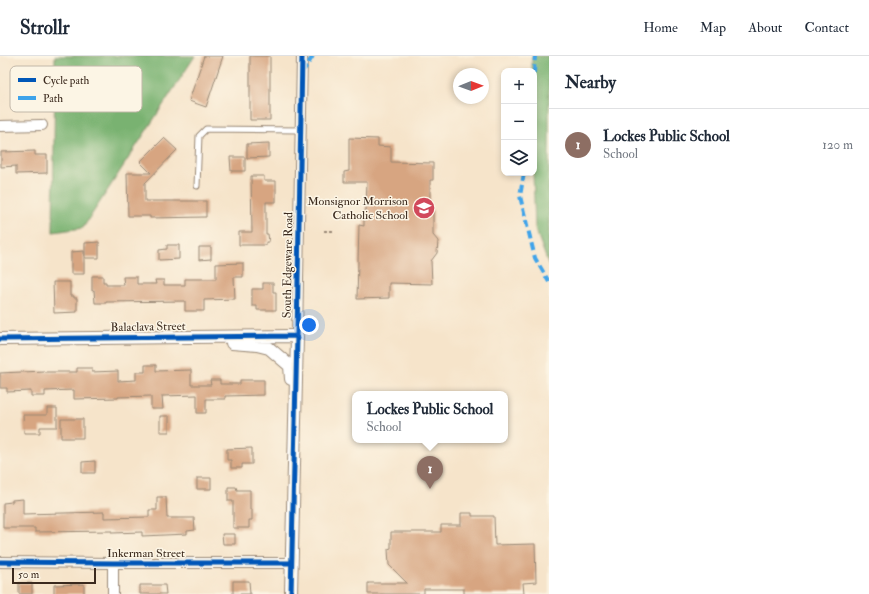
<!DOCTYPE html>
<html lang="en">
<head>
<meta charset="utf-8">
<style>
	body { margin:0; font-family:"IM FELL Double Pica",serif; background:#f6f6f7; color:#1f2937 }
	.controls { position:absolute; right:12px; top:12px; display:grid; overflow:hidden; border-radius:8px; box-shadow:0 2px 6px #0003 }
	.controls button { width:36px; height:36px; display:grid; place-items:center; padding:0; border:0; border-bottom:1px solid #e0e1e3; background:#fff; color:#1f2937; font:20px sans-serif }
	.compass { position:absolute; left:453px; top:12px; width:36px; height:36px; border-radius:50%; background:#fff; box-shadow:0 2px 6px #0003; rotate:89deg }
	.scale { position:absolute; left:12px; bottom:10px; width:84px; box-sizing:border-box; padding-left:4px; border:2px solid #3b2a1e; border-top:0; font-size:11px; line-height:14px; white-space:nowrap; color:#3b2a1e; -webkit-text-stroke:3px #fcf5e5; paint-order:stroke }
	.you { position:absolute; left:309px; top:269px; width:14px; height:14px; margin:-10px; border:3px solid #fff; border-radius:50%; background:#1a73e8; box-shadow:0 0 0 6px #1a73e833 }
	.badge { display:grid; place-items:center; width:26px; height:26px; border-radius:50%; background:#2563eb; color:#fff; font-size:13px; font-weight:700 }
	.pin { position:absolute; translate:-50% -33px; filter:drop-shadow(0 1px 2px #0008) }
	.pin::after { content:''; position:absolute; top:21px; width:14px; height:12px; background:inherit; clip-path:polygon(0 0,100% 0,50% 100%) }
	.popup { position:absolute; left:352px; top:335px; width:156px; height:52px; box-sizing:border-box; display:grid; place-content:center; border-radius:8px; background:#fff; filter:drop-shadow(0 1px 3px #0005); font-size:13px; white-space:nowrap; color:#747a83 }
	.popup b { font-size:15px; color:#1f2937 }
	.popup::after { content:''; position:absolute; left:50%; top:100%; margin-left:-8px; border:8px solid transparent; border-top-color:#fff }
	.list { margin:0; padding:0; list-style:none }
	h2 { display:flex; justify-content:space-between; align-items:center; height:52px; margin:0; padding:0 16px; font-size:17px }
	h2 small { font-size:13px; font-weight:400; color:#747a83 }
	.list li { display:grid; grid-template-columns:26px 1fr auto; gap:12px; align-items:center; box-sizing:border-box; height:72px; padding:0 16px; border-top:1px solid #e0e1e3 }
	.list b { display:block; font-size:15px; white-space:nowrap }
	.list p { margin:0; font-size:13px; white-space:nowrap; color:#747a83 }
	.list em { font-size:13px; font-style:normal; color:#747a83 }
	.icon { flex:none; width:22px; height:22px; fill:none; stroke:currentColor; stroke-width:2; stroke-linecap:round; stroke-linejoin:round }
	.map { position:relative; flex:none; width:549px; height:538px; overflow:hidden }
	header { display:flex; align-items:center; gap:24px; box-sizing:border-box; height:56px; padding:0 20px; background:#fff; border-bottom:1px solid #e0e1e3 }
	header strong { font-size:19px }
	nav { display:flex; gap:22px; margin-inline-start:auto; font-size:14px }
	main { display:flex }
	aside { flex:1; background:#fff }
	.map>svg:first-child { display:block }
</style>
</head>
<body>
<header>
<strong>Strollr</strong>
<nav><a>Home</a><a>Map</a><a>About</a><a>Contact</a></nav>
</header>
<main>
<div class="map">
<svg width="549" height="538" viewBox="0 0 549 538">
	<rect width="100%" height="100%" fill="#fcf5e5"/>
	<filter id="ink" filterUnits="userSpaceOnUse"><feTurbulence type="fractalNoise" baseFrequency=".025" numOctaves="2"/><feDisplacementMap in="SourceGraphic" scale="8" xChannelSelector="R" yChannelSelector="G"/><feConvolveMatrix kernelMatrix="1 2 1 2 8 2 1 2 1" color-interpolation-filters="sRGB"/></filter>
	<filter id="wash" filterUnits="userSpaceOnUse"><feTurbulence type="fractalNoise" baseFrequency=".012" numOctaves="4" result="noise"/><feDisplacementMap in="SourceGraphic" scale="16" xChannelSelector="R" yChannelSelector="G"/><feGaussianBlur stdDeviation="0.9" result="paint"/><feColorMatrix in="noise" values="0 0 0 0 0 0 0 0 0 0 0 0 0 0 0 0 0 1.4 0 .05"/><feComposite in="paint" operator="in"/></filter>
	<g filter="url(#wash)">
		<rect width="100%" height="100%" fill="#f6e4ca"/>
		<path fill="#79b271" stroke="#5a6e48" d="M 55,0 L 195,0 L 83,172 L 53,176 Z
			M 532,0 L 549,0 L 549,210 L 535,172 L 533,117 L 534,117 L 534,15 L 532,15 Z"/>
		<g id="blocks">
			<path fill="#d7a581" d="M 204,0 L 223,0 L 206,51 L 189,45 Z
				M 250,0 L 270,0 L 270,64 L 250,64 Z
				M 164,82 L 177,94 L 145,127 L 145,145 L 206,145 L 206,161 L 150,162 L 150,160 L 128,160 L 127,117 L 151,117 L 140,106 Z
				M 349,82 L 378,83 L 378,90 L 391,91 L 391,106 L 433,107 L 433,124 L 430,124 L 430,154 L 433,154 L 433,179 L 438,185 L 437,197 L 431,205 L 432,228 L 389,227 L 389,242 L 357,243 L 359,169 L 364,170 L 364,155 L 366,155 L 367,126 L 344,126 L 344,116 L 349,115 Z
				M 269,87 L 269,101 L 247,102 L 247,88 Z
				M 35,95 L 35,99 L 47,99 L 47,117 L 16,118 L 16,110 L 1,111 L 1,96 Z
				M 230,101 L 245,101 L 245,115 L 231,115 Z
				M 251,120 L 264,120 L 264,125 L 276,125 L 276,146 L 266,146 L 266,178 L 268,178 L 269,186 L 266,186 L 266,189 L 239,189 L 239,176 L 252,176 Z
				M 99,186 L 99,202 L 85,202 L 85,187 Z
				M 167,189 L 179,189 L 179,203 L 159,204 L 159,194 L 167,193 Z
				M 199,191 L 211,191 L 211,203 L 199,204 Z
				M 84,195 L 84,218 L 71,218 L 71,196 Z
				M 243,207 L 243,221 L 234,221 L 235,243 L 204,244 L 204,255 L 185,255 L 185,245 L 106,246 L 106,247 L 95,247 L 94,234 L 92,235 L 92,220 L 103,220 L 103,226 L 106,226 L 106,229 L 124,229 L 123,221 L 137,221 L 137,228 L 156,228 L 155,224 L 164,224 L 164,229 L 185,229 L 185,223 L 216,223 L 216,208 Z
				M 53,226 L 70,226 L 70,240 L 74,240 L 74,242 L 77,242 L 77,256 L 54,257 Z
				M 263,227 L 273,227 L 273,236 L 276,236 L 276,254 L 257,254 L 257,250 L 252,250 L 252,233 L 263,233 Z
				M 145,309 L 156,309 L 156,315 L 191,314 L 191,329 L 211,329 L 210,324 L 220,324 L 220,328 L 240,328 L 240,324 L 264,324 L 264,339 L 225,340 L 225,343 L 206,343 L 206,357 L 197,357 L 197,339 L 162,340 L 163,353 L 151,353 L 151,340 L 118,341 L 118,342 L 74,343 L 74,334 L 45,335 L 45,340 L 31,340 L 31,335 L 7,336 L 7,332 L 0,332 L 0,317 L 44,315 L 44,316 L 77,316 L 77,312 L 92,312 L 92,316 L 118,315 L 118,325 L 136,324 L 136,316 L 145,316 Z
				M 47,352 L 57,352 L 57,371 L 40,371 L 40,377 L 24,377 L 23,359 L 47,359 Z
				M 160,360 L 169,360 L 169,376 L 160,376 Z
				M 61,363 L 83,363 L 83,382 L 61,382 Z
				M 252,392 L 252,408 L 242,408 L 242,412 L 231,412 L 231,404 L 227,404 L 227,393 Z
				M 95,405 L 95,417 L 82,417 L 82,406 Z
				M 197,422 L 211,422 L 211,433 L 197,433 Z
				M 228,431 L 236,431 L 237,434 L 250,434 L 250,454 L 252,454 L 252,464 L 249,464 L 249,472 L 233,472 L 233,445 L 228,445 Z
				M 157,441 L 166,441 L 167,462 L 194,462 L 195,474 L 187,475 L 187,478 L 142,480 L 142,476 L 112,477 L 112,475 L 35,476 L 35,472 L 3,472 L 3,447 L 12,446 L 12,444 L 23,443 L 23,458 L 104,456 L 104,462 L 149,461 L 149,454 L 157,454 Z
				M 461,457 L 472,457 L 472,460 L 494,460 L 495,489 L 535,488 L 536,526 L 523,527 L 524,538 L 464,538 L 464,533 L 424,533 L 424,538 L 368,538 L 368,527 L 407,527 L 389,509 L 388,493 L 391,492 L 391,476 L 441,476 L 441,469 L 461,469 Z
				M 222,478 L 235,478 L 235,488 L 223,488 Z
				M 233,525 L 249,525 L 250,538 L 233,538 Z
				M 19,527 L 32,527 L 32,538 L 19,538 Z
				M 84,528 L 84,538 L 54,538 L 54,529 Z
				M 140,529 L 165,529 L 166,538 L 140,538 Z"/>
		</g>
	</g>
	<g filter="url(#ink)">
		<use href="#blocks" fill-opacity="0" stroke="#988774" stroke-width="1"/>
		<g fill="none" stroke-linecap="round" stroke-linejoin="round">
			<g stroke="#988774" stroke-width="7">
				<path id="service" d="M 197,130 L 199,80 L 206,73 L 300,74"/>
			</g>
			<g stroke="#988774" stroke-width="12">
				<path id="minor" d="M 0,70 L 42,69
					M 297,280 L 302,0
					M 0,506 L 113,507 L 291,507
					M 113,538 L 113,507"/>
			</g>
			<g stroke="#988774" stroke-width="14">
				<path id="tertiary" d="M 0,283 L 297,280 L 291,538
					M 232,287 L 257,289 L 269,292 L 290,310 L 291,323"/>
			</g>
			<path stroke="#988774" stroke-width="2" stroke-dasharray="3 3" stroke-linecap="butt" d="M 324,175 L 334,175"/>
			<use href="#service" stroke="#fff" stroke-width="5"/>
			<use href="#minor" stroke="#fff" stroke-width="10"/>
			<use href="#tertiary" stroke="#fff" stroke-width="12"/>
			<path stroke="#3fa3ea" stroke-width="4" stroke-dasharray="8 4" stroke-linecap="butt" d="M 302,17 L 313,0
				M 534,17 L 535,0
				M 524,117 L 520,140 L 535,202 L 549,226"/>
			<g stroke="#fcf5e5" stroke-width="8">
				<path id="cycleway" d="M 0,283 L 297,280
					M 0,506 L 113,507 L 291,507
					M 291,538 L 297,280 L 302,0"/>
			</g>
			<use href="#cycleway" stroke="#0057b8" stroke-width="5"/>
		</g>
	</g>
	<defs>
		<g id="school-disc" transform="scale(1.15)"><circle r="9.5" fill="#d1495b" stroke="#fcf5e5"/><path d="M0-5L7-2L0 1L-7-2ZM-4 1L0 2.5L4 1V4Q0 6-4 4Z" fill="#fff"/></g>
	</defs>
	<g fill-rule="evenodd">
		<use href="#school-disc" x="424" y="152"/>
	</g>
	<g text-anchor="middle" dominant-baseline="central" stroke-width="3" stroke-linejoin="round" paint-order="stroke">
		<g font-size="12" fill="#3b2a1e" stroke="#fcf5e5" text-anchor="end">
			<text x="408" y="145">Monsignor Morrison<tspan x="408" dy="14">Catholic School</tspan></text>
		</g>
		<g font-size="12" fill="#3b2a1e" stroke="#fcf5e5">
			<text transform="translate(288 209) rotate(-89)">South Edgeware Road</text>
			<text transform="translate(148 271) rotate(-1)">Balaclava Street</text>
			<text x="146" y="497">Inkerman Street</text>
		</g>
	</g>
	<rect x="10" y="10" width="132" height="46" rx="6" fill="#fcf5e5" stroke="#c2b8a9" stroke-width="1"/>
	<rect x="18" y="22" width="18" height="4" fill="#0057b8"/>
	<rect x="18" y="40" width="18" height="4" fill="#3fa3ea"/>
	<g font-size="11" fill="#3b2a1e">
		<text x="43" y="28">Cycle path</text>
		<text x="43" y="46">Path</text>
	</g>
</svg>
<div class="controls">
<button>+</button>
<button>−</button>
<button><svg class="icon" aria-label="layers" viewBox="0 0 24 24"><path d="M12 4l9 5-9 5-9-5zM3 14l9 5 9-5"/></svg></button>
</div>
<svg class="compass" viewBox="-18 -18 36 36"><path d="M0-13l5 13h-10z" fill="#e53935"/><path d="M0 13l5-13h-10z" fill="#747a83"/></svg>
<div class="scale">50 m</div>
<div class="you"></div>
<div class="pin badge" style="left:430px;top:433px;background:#8d6e63">1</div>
<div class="popup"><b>Lockes Public School</b>School</div>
</div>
<aside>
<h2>Nearby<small></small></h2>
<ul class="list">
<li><span class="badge" style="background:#8d6e63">1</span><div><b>Lockes Public School</b><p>School</p></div><em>120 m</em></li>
</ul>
</aside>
</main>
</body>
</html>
